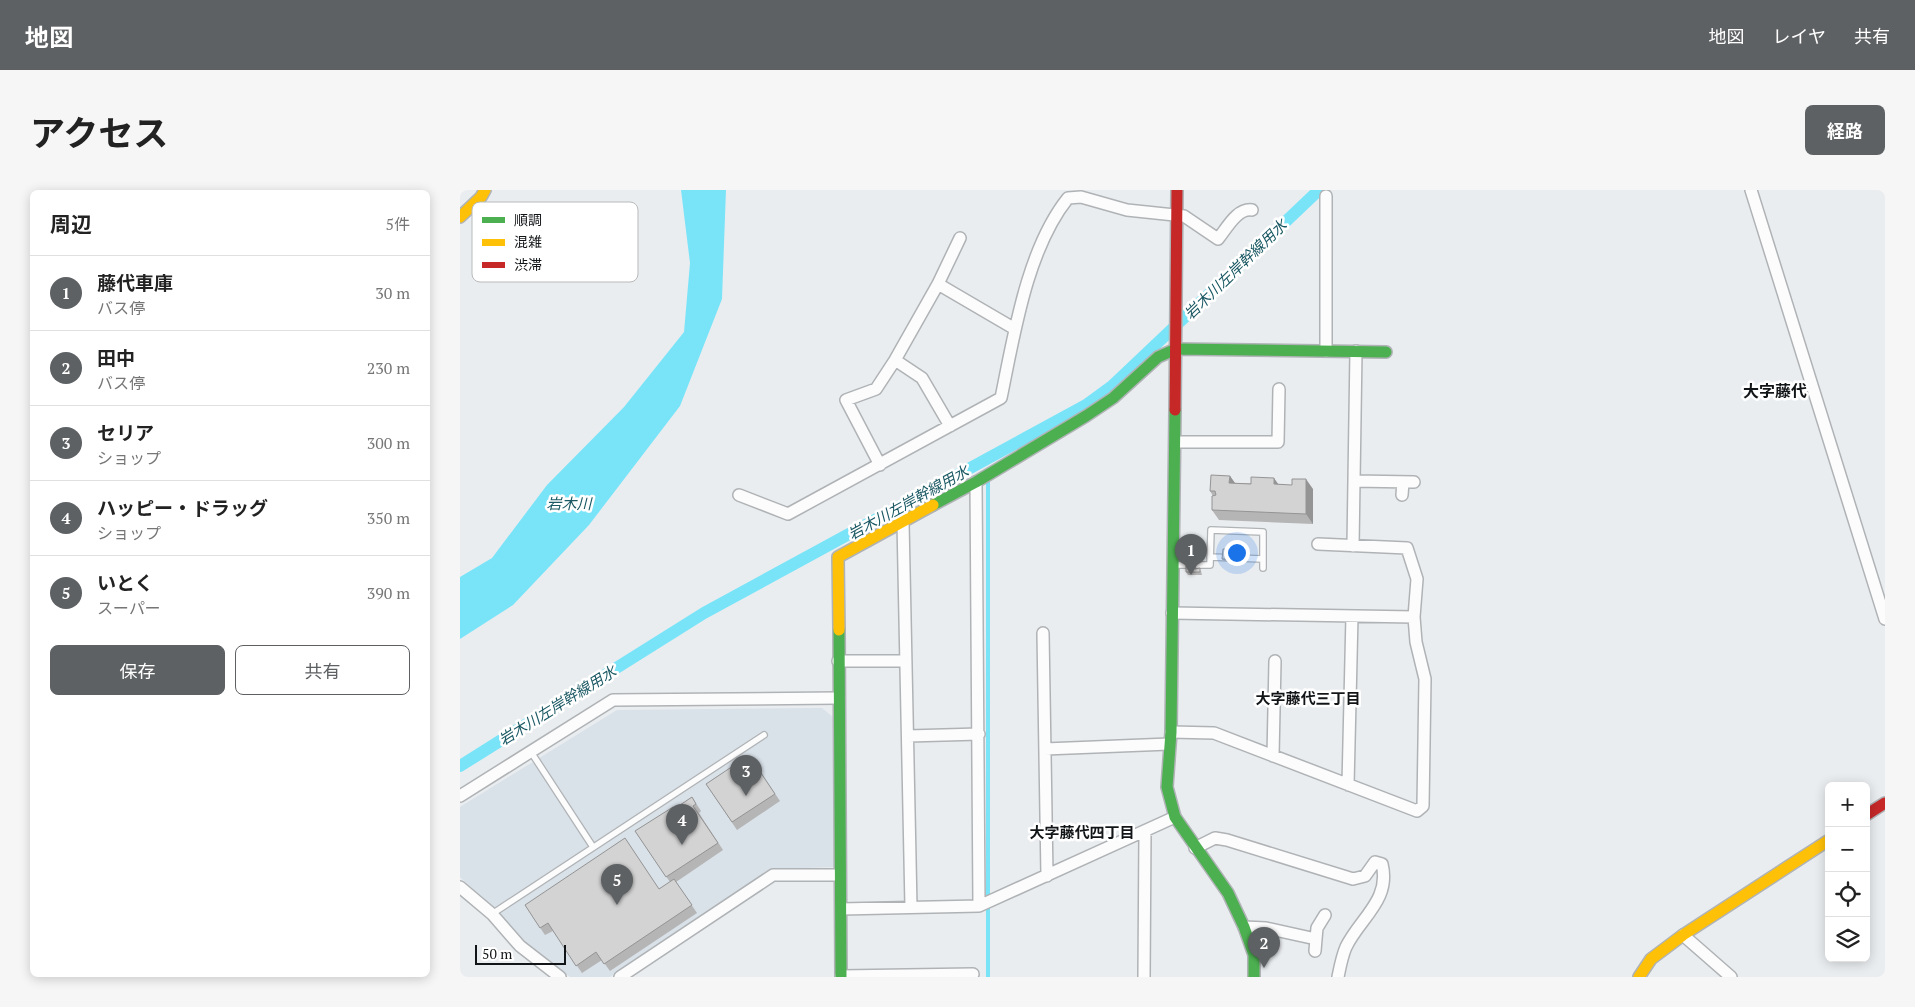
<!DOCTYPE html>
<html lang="ja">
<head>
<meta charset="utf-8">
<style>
	body { margin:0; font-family:"PT Serif","Noto Sans JP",serif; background:#f6f6f6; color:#222 }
	.controls { position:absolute; right:15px; bottom:15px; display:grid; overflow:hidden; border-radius:8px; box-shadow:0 2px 12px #0003 }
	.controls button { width:45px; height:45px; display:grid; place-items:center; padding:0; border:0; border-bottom:1px solid #e0e0e0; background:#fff; color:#222; font:25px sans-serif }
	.scale { position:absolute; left:15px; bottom:12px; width:91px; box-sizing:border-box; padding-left:5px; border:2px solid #121517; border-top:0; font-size:14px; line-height:18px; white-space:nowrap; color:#121517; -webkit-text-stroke:4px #fff; paint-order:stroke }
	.you { position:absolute; left:776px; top:362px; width:18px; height:18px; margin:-12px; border:4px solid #fff; border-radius:50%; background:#1a73e8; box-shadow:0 0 0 8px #1a73e833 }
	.badge { display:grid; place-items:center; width:32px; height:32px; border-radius:50%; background:#5e6163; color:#fff; font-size:16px; font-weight:700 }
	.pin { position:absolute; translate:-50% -41px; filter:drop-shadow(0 1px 2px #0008) }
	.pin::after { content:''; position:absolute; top:26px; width:18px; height:15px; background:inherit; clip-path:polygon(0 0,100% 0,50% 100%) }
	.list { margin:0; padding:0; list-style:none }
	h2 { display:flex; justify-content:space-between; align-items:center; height:65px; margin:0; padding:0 20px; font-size:21px }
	h2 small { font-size:16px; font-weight:400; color:#767676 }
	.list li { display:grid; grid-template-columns:32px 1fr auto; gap:15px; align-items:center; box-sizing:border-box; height:75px; padding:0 20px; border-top:1px solid #e0e0e0 }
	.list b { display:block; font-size:19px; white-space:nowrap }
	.list p { margin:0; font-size:16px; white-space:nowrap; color:#767676 }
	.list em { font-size:16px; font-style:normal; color:#767676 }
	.actions { display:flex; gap:10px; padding:15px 20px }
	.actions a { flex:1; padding:11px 0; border:1px solid #5e6163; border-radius:8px; text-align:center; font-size:18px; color:#5e6163 }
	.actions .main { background:#5e6163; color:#fff }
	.icon { flex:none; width:28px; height:28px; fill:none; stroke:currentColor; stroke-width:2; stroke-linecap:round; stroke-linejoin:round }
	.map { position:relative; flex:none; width:1425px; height:787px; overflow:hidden; border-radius:8px }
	header { display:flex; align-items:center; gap:30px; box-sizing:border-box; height:70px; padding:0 25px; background:#5e6163; color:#fff }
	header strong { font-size:24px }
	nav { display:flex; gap:28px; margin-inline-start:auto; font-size:18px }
	.intro { display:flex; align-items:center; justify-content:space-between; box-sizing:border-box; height:120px; padding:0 30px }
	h1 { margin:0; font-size:35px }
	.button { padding:12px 22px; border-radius:8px; background:#5e6163; color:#fff; font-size:18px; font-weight:700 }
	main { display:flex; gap:30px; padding:0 30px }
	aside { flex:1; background:#fff; border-radius:8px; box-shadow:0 2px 12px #0003 }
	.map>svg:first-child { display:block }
</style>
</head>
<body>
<header>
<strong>地図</strong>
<nav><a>地図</a><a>レイヤ</a><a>共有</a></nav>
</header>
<div class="intro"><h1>アクセス</h1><a class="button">経路</a></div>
<main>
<aside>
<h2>周辺<small>5件</small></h2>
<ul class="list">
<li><span class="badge">1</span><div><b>藤代車庫</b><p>バス停</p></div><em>30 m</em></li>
<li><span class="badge">2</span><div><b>田中</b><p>バス停</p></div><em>230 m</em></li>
<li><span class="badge">3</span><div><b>セリア</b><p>ショップ</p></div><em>300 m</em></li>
<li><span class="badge">4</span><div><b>ハッピー・ドラッグ</b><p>ショップ</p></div><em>350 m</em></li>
<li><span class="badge">5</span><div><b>いとく</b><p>スーパー</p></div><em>390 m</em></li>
</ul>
<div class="actions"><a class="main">保存</a><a>共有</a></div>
</aside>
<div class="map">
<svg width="1425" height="787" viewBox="0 0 1425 787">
	<rect width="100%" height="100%" fill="#eaedf0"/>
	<path fill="#d9e1e9" d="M 362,518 L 374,528 L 374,677 L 312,679 L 150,787 L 110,787 L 66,753 L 48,733 L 0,687 L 0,617 L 157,520 Z"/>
	<path fill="#79e4f8" d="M 221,0 L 266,0 L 262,109 L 220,216 L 129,335 L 53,415 L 0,449 L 0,387 L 32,368 L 87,295 L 164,217 L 224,142 L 230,73 Z"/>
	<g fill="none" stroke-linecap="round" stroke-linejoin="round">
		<path stroke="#79e4f8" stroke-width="4" d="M 528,787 L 528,288"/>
		<path stroke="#79e4f8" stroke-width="12" d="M 0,576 L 244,423 L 626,215 L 652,196 L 859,0"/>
		<g stroke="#b0b3b5" stroke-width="8">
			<path id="lane" d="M 750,367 L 803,369
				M 714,375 L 750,375 L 751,340 L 803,342 L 803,378
				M 71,562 L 133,657
				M 32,724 L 304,545"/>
		</g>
		<g stroke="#b0b3b5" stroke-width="14">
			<path id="street" d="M 1291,0 L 1425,429
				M 478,94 L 555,139
				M 866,161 L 866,6
				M 435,170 L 462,188 L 490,236
				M 715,252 L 818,252 L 819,199
				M 420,275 L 386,210 L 416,199 L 435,170 L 478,94 L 500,48
				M 894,291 L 954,292
				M 516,292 L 519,716
				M 279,305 L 328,324 L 541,208 C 554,145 567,59 608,8 L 621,7 L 667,20 L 724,26 L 758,49 C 767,38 777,18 792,20
				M 942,305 L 943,292
				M 443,332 L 451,717
				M 893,356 L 896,161
				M 712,423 L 954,427
				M 583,443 L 587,686
				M 378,471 L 446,471
				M 711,542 L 754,543 L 957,621 L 963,616 L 965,489 L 956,452 L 954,427 L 957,389 L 947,358 L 858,354
				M 448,546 L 519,544
				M 585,559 L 709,554
				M 813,566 L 815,471
				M 888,595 L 892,426
				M 0,606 L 153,510 L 379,508
				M 735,658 L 755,648 L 767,650 L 893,689 L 905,686 L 915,672 L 922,674 C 931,710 900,728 886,757 C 882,766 880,777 878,787
				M 0,697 L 32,724 L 60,756 L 100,787
				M 381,719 L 519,716 L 715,627
				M 784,737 L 806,738 L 856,749 L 855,761
				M 1223,745 L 1271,787
				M 856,749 L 857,738 L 865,725
				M 381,786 L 513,784
				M 160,787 L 313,685 L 374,685
				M 684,787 L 685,641"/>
		</g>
		<g stroke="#b0b3b5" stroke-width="14">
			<path id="fast" d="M 715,220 L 711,542 L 707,597 L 715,627 L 768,703 L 784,737 L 794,765 L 794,787
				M 473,315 L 516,292 L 626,226 L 653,208 L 698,167 L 716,159 L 926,162
				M 379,440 L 381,787"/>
		</g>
		<g stroke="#b0b3b5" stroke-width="14">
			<path id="slow" d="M 0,27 L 21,7 L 25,0
				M 379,440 L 378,367 L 473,315
				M 1179,787 L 1191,769 L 1223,745 L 1369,650"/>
		</g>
		<g stroke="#b0b3b5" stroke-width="14">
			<path id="jam" d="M 715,220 L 717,0
				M 1406,625 L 1425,613"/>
		</g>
		<use href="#lane" stroke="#fcfcfd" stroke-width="5.5"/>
		<use href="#street" stroke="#fcfcfd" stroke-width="11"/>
		<use href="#fast" stroke="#4caf50" stroke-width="11"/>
		<use href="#slow" stroke="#ffc107" stroke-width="11"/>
		<use href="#jam" stroke="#c62828" stroke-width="11"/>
	</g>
	<path fill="#b5b5b5" d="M 770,286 L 775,293 L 819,294 L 853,299 L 853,334 L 759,330 L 752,320 L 753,306 L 750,301 Z
		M 778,359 L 780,362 L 780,372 L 764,371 L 762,369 Z
		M 737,378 L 741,381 L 742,385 L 728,385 L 726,382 Z
		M 291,568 L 320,611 L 277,640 L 246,594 L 277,577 Z
		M 232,607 L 241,621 L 239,623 L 263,660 L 216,692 L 237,723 L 150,781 L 142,770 L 122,783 L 93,741 L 85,745 L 65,715 L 199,699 L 210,692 L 175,641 L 214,619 Z"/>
	<path fill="#949494" d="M 770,286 L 777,296 L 769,293 Z
		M 814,288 L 821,298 L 814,294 Z
		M 846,289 L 853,299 L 853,334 L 846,324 Z
		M 778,359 L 780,362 L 780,372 L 778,369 Z"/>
	<path fill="#d3d3d3" stroke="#949494" d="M 751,285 L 770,286 L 769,293 L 791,294 L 791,287 L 814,288 L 814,294 L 832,295 L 832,289 L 846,289 L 846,324 L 752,320 L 752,306 L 756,305 L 755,301 L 750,301 Z
		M 763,359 L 778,359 L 778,369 L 762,369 Z
		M 726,376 L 735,376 L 735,379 L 740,378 L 740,382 L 726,382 Z
		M 291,568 L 315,604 L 272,632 L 246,594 L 276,574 L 277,577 Z
		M 232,607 L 236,614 L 233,616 L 258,653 L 206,687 L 175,641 L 213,617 L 214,619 Z
		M 165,648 L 199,699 L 214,689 L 232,715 L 144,774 L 136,762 L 116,776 L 88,733 L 80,738 L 65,715 Z"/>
	<g text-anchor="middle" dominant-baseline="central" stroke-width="5" stroke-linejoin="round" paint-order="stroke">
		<g font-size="15" font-style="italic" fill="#1a5863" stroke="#fff">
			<text transform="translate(775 79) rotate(-44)">岩木川左岸幹線用水</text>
			<text transform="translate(448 312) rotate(-29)">岩木川左岸幹線用水</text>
			<text x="109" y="313">岩木川</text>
			<text transform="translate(97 515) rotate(-32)">岩木川左岸幹線用水</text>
		</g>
		<g font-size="15" font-weight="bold" fill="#121517" stroke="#fff">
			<text x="848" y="508">大字藤代三丁目</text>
			<text x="622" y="642">大字藤代四丁目</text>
		</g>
		<g font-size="16" font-weight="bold" fill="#121517" stroke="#fff">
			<text x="1315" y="201">大字藤代</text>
		</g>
	</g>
	<rect x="12" y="12" width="166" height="80" rx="8" fill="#fff" stroke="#b8b9b9" stroke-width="1"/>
	<rect x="22" y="27" width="23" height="6" fill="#4caf50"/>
	<rect x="22" y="49" width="23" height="7" fill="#ffc107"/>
	<rect x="22" y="72" width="23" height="6" fill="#c62828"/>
	<g font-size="14" fill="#121517">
		<text x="54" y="35">順調</text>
		<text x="54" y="57">混雑</text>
		<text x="54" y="80">渋滞</text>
	</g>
</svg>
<div class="controls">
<button>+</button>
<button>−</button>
<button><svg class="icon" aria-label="locate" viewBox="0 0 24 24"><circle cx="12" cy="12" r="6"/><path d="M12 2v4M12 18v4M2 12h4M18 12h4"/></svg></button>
<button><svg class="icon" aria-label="layers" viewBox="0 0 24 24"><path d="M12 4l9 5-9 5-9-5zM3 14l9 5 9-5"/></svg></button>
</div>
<div class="scale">50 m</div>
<div class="you"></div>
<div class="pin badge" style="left:731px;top:385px">1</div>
<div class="pin badge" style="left:804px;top:778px">2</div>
<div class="pin badge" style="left:286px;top:606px">3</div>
<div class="pin badge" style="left:222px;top:655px">4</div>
<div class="pin badge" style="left:157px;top:715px">5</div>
</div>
</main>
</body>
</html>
